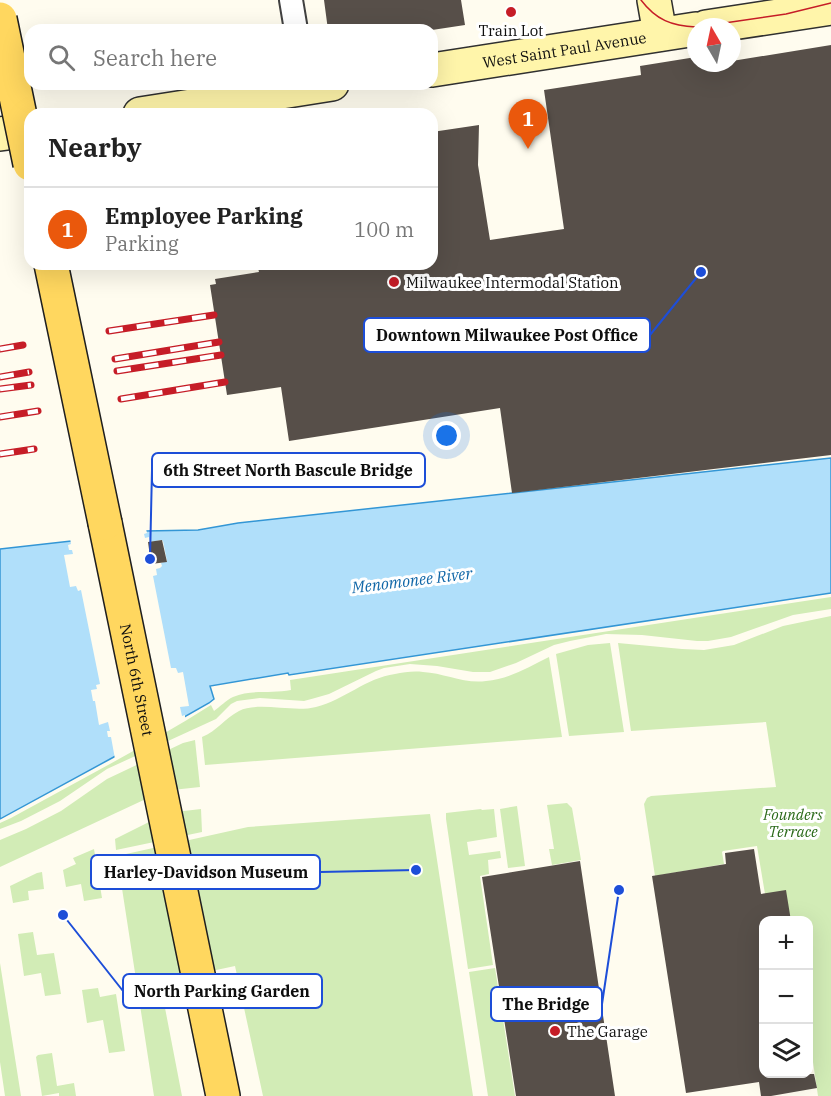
<!DOCTYPE html>
<html lang="en">
<head>
<meta charset="utf-8">
<style>
	body { margin:0; font-family:"IBM Plex Serif",serif; background:#f2f2f2; color:#222 }
	.controls { position:absolute; right:18px; bottom:18px; display:grid; overflow:hidden; border-radius:12px; box-shadow:0 6px 24px #0002 }
	.controls button { width:54px; height:54px; display:grid; place-items:center; padding:0; border:0; border-bottom:2px solid #e0e0e0; background:#fff; color:#222; font:30px sans-serif }
	.compass { position:absolute; left:687px; top:18px; width:54px; height:54px; border-radius:50%; background:#fff; box-shadow:0 6px 24px #0002; rotate:351deg }
	.you { position:absolute; left:447px; top:436px; width:21px; height:21px; margin:-15px; border:4px solid #fff; border-radius:50%; background:#1a73e8; box-shadow:0 0 0 9px #1a73e833 }
	.badge { display:grid; place-items:center; width:39px; height:39px; border-radius:50%; background:#ea580c; color:#fff; font-size:20px; font-weight:700 }
	.pin { position:absolute; translate:-50% -50px; filter:drop-shadow(0 2px 3px #0008) }
	.pin::after { content:''; position:absolute; top:32px; width:21px; height:18px; background:inherit; clip-path:polygon(0 0,100% 0,50% 100%) }
	.list { margin:0; padding:0; list-style:none }
	h2 { display:flex; justify-content:space-between; align-items:center; height:78px; margin:0; padding:0 24px; font-size:26px }
	h2 small { font-size:20px; font-weight:400; color:#767676 }
	.list li { display:grid; grid-template-columns:39px 1fr auto; gap:18px; align-items:center; box-sizing:border-box; height:84px; padding:0 24px; border-top:2px solid #e0e0e0 }
	.list b { display:block; font-size:22px; white-space:nowrap }
	.list p { margin:0; font-size:20px; white-space:nowrap; color:#767676 }
	.list em { font-size:20px; font-style:normal; color:#767676 }
	.icon { flex:none; width:33px; height:33px; fill:none; stroke:currentColor; stroke-width:2; stroke-linecap:round; stroke-linejoin:round }
	.map { position:relative; flex:none; width:831px; height:1096px; overflow:hidden }
	.search { position:absolute; background:#fff; box-shadow:0 6px 24px #0002; left:24px; top:24px; width:414px; height:66px; display:flex; align-items:center; gap:15px; box-sizing:border-box; padding:0 21px; border-radius:18px; color:#767676; font-size:22px }
	.panel { position:absolute; background:#fff; box-shadow:0 6px 24px #0002; left:24px; top:108px; width:414px; height:162px; border-radius:18px }
	.map>svg:first-child { display:block }
</style>
</head>
<body>
<div class="map">
<svg width="831" height="1096" viewBox="0 0 831 1096">
	<rect width="100%" height="100%" fill="#fffcef"/>
	<path fill="#d2ecb6" d="M 831,597 L 831,609 L 793,615 L 731,637 L 708,641 L 697,641 L 642,635 L 606,634 L 570,641 L 554,645 L 516,663 L 490,672 L 473,672 L 437,666 L 410,664 L 384,668 L 376,671 L 329,694 L 315,698 L 304,701 L 260,698 L 237,701 L 231,704 L 216,719 L 107,769 L 60,801 L 21,821 L 0,829 L 0,823 L 11,818 C 78,781 146,746 211,705 L 214,711 C 220,707 226,700 233,697 C 252,689 272,694 291,690 L 290,680 Z
		M 831,616 L 831,1096 L 818,1096 L 809,1035 L 808,920 L 791,920 L 765,894 L 757,846 L 723,851 L 722,852 L 724,864 L 655,876 L 644,804 L 647,798 L 651,796 L 776,787 L 766,722 L 631,731 L 618,643 L 682,649 L 704,650 L 734,645 L 783,626 Z
		M 610,643 L 624,732 L 569,736 L 556,654 L 588,645 Z
		M 549,657 L 562,737 L 205,765 L 202,737 C 217,731 225,718 239,711 C 258,701 293,713 316,707 C 344,700 366,678 395,674 C 404,672 414,671 423,672 C 444,673 464,684 486,681 C 509,679 529,667 549,657 Z
		M 195,740 L 200,787 L 163,791 L 0,867 L 0,840 L 26,829 L 61,811 L 107,779 L 183,743 Z
		M 567,803 L 572,808 L 581,860 L 552,865 L 549,849 L 554,849 L 547,805 Z
		M 517,806 L 525,866 L 508,868 L 500,809 Z
		M 201,809 L 202,832 L 116,850 L 115,839 L 167,813 Z
		M 481,809 L 482,810 L 494,809 L 497,837 L 467,842 L 469,855 L 500,851 L 501,858 L 488,860 L 489,874 L 480,876 L 493,965 L 468,969 L 446,819 L 446,813 Z
		M 430,814 L 473,1096 L 263,1096 L 235,966 L 160,982 L 182,1096 L 154,1096 L 117,856 L 248,827 Z
		M 94,849 L 102,898 L 84,901 L 81,884 L 66,887 L 63,870 L 76,864 L 73,858 Z
		M 42,872 L 44,889 L 28,891 L 29,900 L 13,903 L 10,886 L 37,873 Z
		M 33,932 L 37,955 L 54,953 L 61,994 L 45,996 L 41,973 L 24,976 L 18,934 Z
		M 0,963 L 21,1096 L 5,1096 L 0,1062 Z
		M 495,968 L 515,1096 L 488,1096 L 469,972 Z
		M 98,988 L 100,997 L 116,994 L 125,1051 L 109,1053 L 103,1020 L 87,1023 L 82,990 Z
		M 52,1053 L 57,1086 L 74,1083 L 76,1096 L 59,1096 L 59,1093 L 42,1096 L 36,1057 L 38,1055 Z"/>
	<path fill="#b0dffa" stroke="#3396d5" stroke-width="1.5" d="M 831,458 L 831,593 L 289,675 L 288,673 L 210,686 L 214,699 L 209,703 L 112,758 L 0,819 L 0,549 L 107,537 L 145,531 L 198,530 L 238,523 Z"/>
	<path fill="#fffcef" d="M 143,529 L 146,529 L 147,533 L 144,534 L 145,538 L 149,537 L 150,542 L 161,540 L 163,541 L 167,561 L 161,563 L 162,566 L 160,568 L 156,569 L 157,575 L 153,576 L 171,668 L 176,668 L 178,673 L 183,672 L 189,706 L 180,707 L 182,716 L 185,715 L 185,719 L 115,759 L 111,737 L 108,737 L 107,731 L 110,731 L 108,722 L 99,725 L 95,701 L 93,701 L 91,690 L 97,689 L 96,685 L 100,684 L 81,590 L 78,591 L 76,586 L 70,587 L 64,555 L 73,554 L 72,550 L 69,550 L 68,545 L 71,544 L 70,538 Z"/>
	<path fill="#574f49" d="M 324,0 L 461,0 L 465,25 L 432,30 L 328,30 Z
		M 831,45 L 831,455 L 512,493 L 500,408 L 289,441 L 281,387 L 227,395 L 210,285 L 216,284 L 215,279 L 259,272 L 257,264 L 432,264 L 432,132 L 479,125 L 478,165 L 490,240 L 564,229 L 544,90 L 641,75 L 640,66 L 696,57 L 696,63 L 732,63 L 732,61 Z
		M 162,540 L 167,562 L 151,564 L 148,542 Z
		M 754,849 L 761,894 L 786,890 L 791,921 L 764,921 L 764,1074 L 814,1074 L 817,1088 L 771,1096 L 761,1096 L 759,1082 L 686,1093 L 652,876 L 726,864 L 725,853 Z
		M 580,861 L 615,1096 L 516,1096 L 482,877 Z"/>
	<g fill="none" stroke-linecap="round" stroke-linejoin="round">
		<g stroke="#414141" stroke-width="26">
			<path id="street" d="M 291,0 L 296,30"/>
		</g>
		<g stroke="#303030" stroke-width="36">
			<g id="secondary">
				<path d="M 654,0 L 660,34"/>
				<path d="M 706,27 L 831,8"/>
				<path id="s1" d="M 432,70 L 696,29"/>
				<path d="M 140,114 L 332,84"/>
				<path d="M 0,134 L 30,130"/>
			</g>
		</g>
		<g stroke="#1f1f1f" stroke-width="36">
			<g id="primary">
				<path id="s2" d="M 105,523 L 223,1096"/>
			</g>
		</g>
		<use href="#street" stroke="#fff" stroke-width="22"/>
		<use href="#secondary" stroke="#fff5aa" stroke-width="33"/>
		<use href="#primary" stroke="#ffd75f" stroke-width="33"/>
		<path stroke="#c61d27" stroke-width="1.5" d="M 641,0 C 656,20 672,26 696,27
			M 697,27 L 786,14 L 831,3"/>
		<g stroke="#c61d27" stroke-width="7">
			<path id="rail" d="M 109,331 L 214,315
				M 0,349 L 23,345
				M 115,359 L 219,342
				M 117,371 L 221,355
				M 0,377 L 29,372
				M 0,389 L 31,385
				M 121,399 L 225,382
				M 0,417 L 38,411
				M 0,454 L 34,449"/>
		</g>
		<use href="#rail" stroke="#fff" stroke-width="4.5" stroke-dasharray="14" stroke-linecap="butt"/>
		<g stroke="#1f1f1f" stroke-width="36" stroke-linecap="butt">
			<path id="primary-bridge" d="M 0,19 L 30,164
				M 51,264 L 105,523"/>
		</g>
		<use href="#primary-bridge" stroke="#ffd75f" stroke-width="33"/>
	</g>
	<g fill="#c61d27" stroke="#fff" stroke-width="2">
		<circle cx="511" cy="12" r="6"/>
		<circle cx="394" cy="282" r="6"/>
		<circle cx="555" cy="1031" r="6"/>
	</g>
	<g text-anchor="middle" dominant-baseline="central" stroke-width="6" stroke-linejoin="round" paint-order="stroke">
		<g font-size="15" fill="#0e0e0e" stroke="#fff" text-anchor="start">
			<text x="511" y="30" text-anchor="middle">Train Lot</text>
			<text x="406" y="282">Milwaukee Intermodal Station</text>
			<text x="567" y="1031">The Garage</text>
		</g>
		<g font-size="15" fill="#0e0e0e" stroke="#fff">
			<text stroke="none"><textPath href="#s1" startOffset="134">West Saint Paul Avenue</textPath></text>
			<text stroke="none"><textPath href="#s2" startOffset="160">North 6th Street</textPath></text>
		</g>
		<g font-size="15" font-style="italic" fill="#2b6a1a" stroke="#fff">
			<text x="793" y="814">Founders<tspan x="793" dy="17">Terrace</tspan></text>
		</g>
		<g font-size="16" font-style="italic" fill="#0f66a7" stroke="#fff">
			<text transform="translate(412 580) rotate(-7)">Menomonee River</text>
		</g>
	</g>
	<path fill="none" stroke="#1d4ed8" stroke-width="2" d="M701 272L650 335M150 559L152 470M416 870L320 872M63 915L123 991M619 890L602 1004"/>
	<g fill="#1d4ed8" stroke="#fff" stroke-width="2">
		<circle cx="701" cy="272" r="6"/>
		<circle cx="150" cy="559" r="6"/>
		<circle cx="416" cy="870" r="6"/>
		<circle cx="63" cy="915" r="6"/>
		<circle cx="619" cy="890" r="6"/>
	</g>
	<g fill="#fff" stroke="#1d4ed8" stroke-width="2">
		<rect x="364" y="318" width="286" height="34" rx="6"/>
		<rect x="152" y="453" width="273" height="34" rx="6"/>
		<rect x="91" y="855" width="229" height="34" rx="6"/>
		<rect x="123" y="974" width="199" height="34" rx="6"/>
		<rect x="491" y="987" width="111" height="34" rx="6"/>
	</g>
	<g font-size="16" text-anchor="middle" font-weight="bold" fill="#0e0e0e">
		<text x="507" y="341">Downtown Milwaukee Post Office</text>
		<text x="288" y="476">6th Street North Bascule Bridge</text>
		<text x="206" y="878">Harley-Davidson Museum</text>
		<text x="222" y="997">North Parking Garden</text>
		<text x="546" y="1010">The Bridge</text>
	</g>
</svg>
<div class="controls">
<button>+</button>
<button>−</button>
<button><svg class="icon" aria-label="layers" viewBox="0 0 24 24"><path d="M12 4l9 5-9 5-9-5zM3 14l9 5 9-5"/></svg></button>
</div>
<svg class="compass" viewBox="-18 -18 36 36"><path d="M0-13l5 13h-10z" fill="#e53935"/><path d="M0 13l5-13h-10z" fill="#767676"/></svg>
<div class="you"></div>
<div class="pin badge" style="left:528px;top:149px">1</div>
<div class="search"><svg class="icon" aria-label="search" viewBox="0 0 24 24"><circle cx="10" cy="10" r="6"/><path d="M15 15l6 6"/></svg>Search here</div>
<section class="panel">
<h2>Nearby<small></small></h2>
<ul class="list">
<li><span class="badge">1</span><div><b>Employee Parking</b><p>Parking</p></div><em>100 m</em></li>
</ul>
</section>
</div>
</body>
</html>
